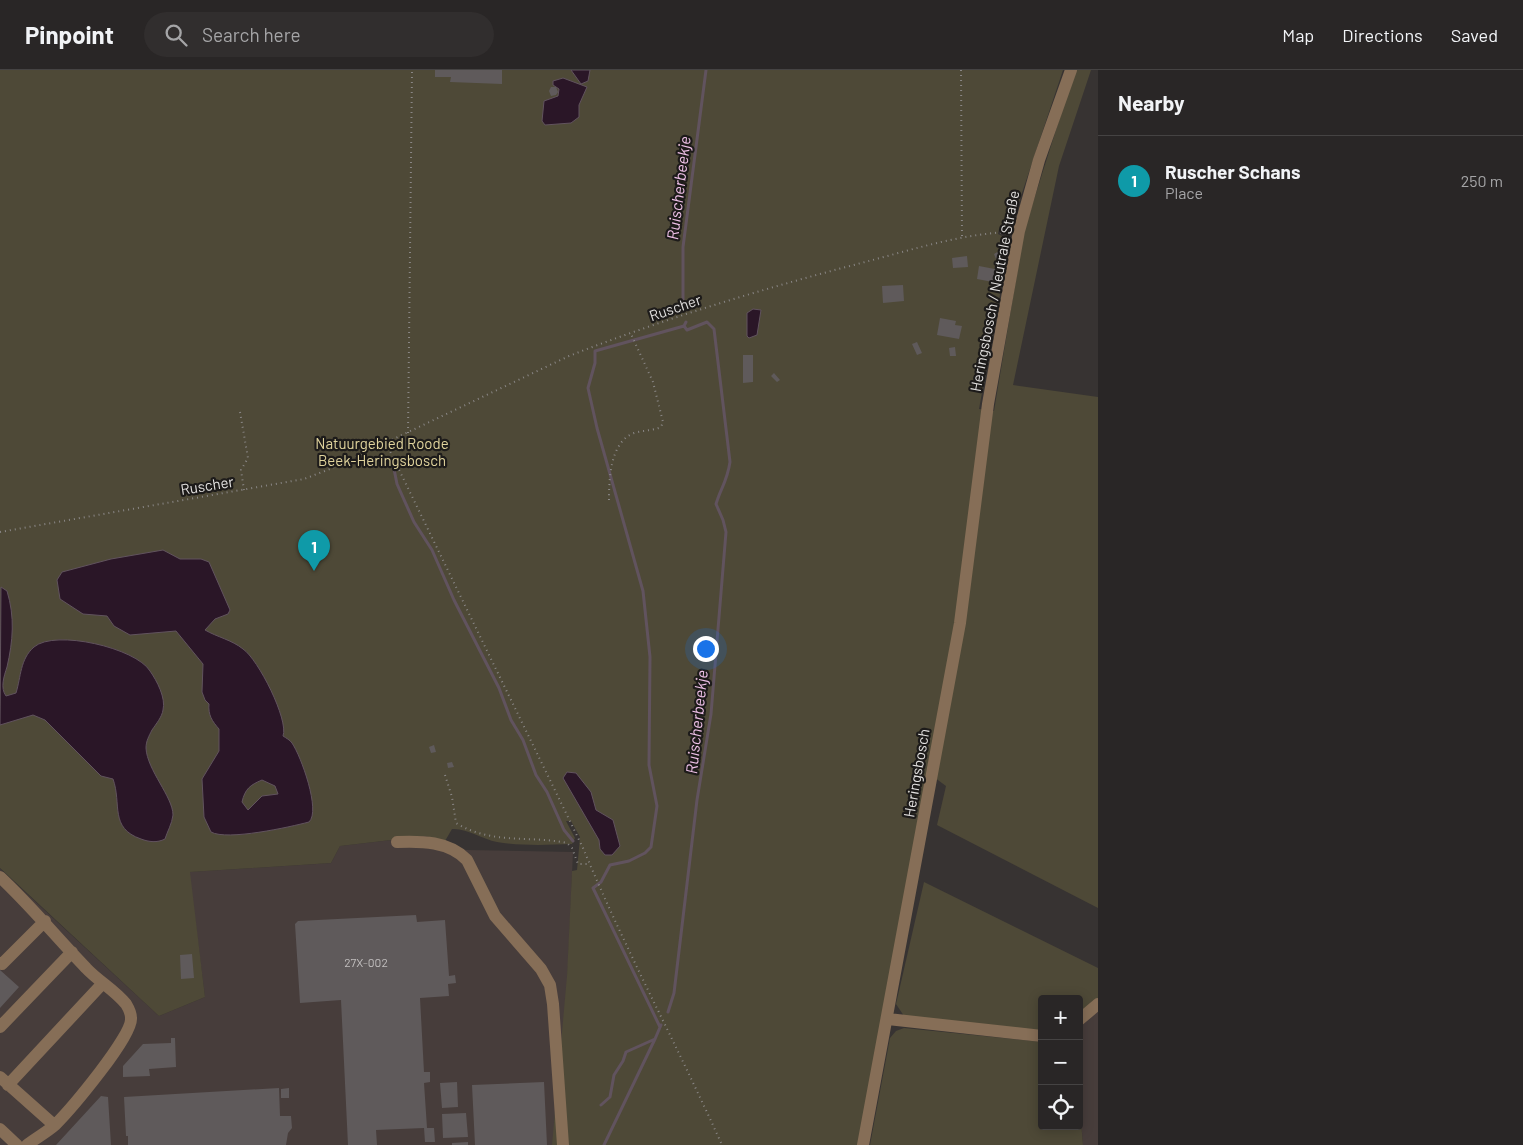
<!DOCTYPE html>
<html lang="en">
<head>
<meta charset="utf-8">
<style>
	body { margin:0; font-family:Barlow,sans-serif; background:#312e2e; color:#f1f3f6 }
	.controls { position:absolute; right:15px; bottom:15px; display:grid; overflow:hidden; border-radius:5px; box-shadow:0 2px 12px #0003 }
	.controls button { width:45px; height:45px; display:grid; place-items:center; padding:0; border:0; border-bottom:1px solid #454343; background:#292626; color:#f1f3f6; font:25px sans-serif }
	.you { position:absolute; left:705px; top:578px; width:18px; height:18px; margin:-12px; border:4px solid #fff; border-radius:50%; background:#1a73e8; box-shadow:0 0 0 8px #1a73e833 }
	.badge { display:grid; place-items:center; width:32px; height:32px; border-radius:50%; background:#70c1f4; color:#fff; font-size:16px; font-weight:700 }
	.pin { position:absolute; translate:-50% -41px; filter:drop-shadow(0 1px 2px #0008) }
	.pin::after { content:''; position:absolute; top:26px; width:18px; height:15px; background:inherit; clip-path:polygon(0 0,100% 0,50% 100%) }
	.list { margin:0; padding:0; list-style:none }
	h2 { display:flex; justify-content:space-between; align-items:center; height:65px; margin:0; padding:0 20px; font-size:21px }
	h2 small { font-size:16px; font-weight:400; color:#a5a5a7 }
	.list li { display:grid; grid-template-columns:32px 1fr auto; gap:15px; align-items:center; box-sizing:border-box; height:90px; padding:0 20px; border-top:1px solid #454343 }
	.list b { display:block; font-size:19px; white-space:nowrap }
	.list p { margin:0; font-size:16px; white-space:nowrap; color:#a5a5a7 }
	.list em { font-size:16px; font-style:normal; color:#a5a5a7 }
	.icon { flex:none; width:28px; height:28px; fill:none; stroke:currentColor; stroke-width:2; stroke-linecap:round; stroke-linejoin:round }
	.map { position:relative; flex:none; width:1098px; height:1075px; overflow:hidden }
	header { display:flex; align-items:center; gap:30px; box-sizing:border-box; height:70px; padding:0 25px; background:#292626; border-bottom:1px solid #454343 }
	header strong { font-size:24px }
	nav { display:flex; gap:28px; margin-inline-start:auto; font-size:18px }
	.search { width:350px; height:45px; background:#312e2e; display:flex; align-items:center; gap:12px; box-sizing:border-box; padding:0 18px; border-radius:28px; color:#a5a5a7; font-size:19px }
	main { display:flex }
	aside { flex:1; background:#292626 }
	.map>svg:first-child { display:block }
</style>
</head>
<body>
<header>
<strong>Pinpoint</strong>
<div class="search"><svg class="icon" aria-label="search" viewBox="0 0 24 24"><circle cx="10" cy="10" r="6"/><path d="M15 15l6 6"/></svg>Search here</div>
<nav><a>Map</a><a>Directions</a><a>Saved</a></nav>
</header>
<main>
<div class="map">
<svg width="1098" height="1075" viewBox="0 0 1098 1075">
	<rect width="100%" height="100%" fill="#373332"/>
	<path fill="#473d3b" d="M 425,766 L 466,780 L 573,782 L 560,1075 L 0,1075 L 0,799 L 159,946 L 205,927 L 189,802 L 331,793 L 340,776 Z
		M 1098,939 L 1098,1075 L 1083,1075 L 1079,1028 L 1079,955 Z"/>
	<path fill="#4e4937" d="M 0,0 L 1063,0 L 1011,156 L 999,159 L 998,164 L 1010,170 L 979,339 L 994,341 L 1024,161 L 1075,0 L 1091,0 L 1059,96 L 1013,315 L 1098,327 L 1098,838 L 937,755 L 946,716 L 927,702 L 858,1075 L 552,1075 L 567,906 L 572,801 L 577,800 L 580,767 L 571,751 L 566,751 L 575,768 L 572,774 C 547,775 521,776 497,772 C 482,769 467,758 452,759 L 445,771 L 425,766 L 340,776 L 331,793 L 190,802 L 205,927 L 159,946 L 0,798 Z
		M 924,812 L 1098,898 L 1098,929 L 1079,945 L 1079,929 L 1042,929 L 1042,962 L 904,946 L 896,934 Z
		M 904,958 L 1042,972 L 1042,1056 L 1079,1056 L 1079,1028 L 1083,1075 L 870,1075 L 890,968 L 896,961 Z"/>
	<path fill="#2a1627" stroke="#61535e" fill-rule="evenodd" d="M 571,0 L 590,0 L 588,11 L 581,14 Z
		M 563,8 L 587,17 L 579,35 L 579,47 L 571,53 L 545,55 L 542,51 L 544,31 L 558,26 L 559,19 L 553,15 L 553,11 Z
		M 753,239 L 761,240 L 757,265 L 749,268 L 747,266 L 747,243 Z
		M 163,480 L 180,489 L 201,489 L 209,492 L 230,540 L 228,544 L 215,549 L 205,560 C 217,567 232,570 243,579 C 258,589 289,650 283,666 C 286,668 290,670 292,673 C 301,686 321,741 309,752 C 290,757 227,771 211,762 L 204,747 L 202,709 L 219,681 L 219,659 C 212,651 208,645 209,634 L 205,630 L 202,622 L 203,594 L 176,561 L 130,565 L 114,556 L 107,546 L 83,544 L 60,529 L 57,510 L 62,502 L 111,489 ZM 262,710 L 275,716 L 278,724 L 262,726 L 248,740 L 242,732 C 245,719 250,715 262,710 Z
		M 1,517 L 7,521 C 15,547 13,571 7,597 C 4,606 0,618 6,626 L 16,623 C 21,607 20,589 34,577 C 55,559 136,578 150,601 C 157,611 166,628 163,640 C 162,647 156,654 152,660 C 149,666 146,671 146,678 C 147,700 173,727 173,745 C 172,754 167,762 165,769 C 157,773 149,772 141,769 C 109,758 122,734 113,709 L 101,706 L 45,650 L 33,645 L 0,655 Z
		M 567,702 L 576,703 L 591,722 L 596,740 L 613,750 L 620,776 L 612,785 L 605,785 L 600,779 L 599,770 L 563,708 Z"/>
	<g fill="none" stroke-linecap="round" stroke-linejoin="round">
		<path stroke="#61535e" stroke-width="3" d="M 685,239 L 683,231 L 683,177 L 706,0
			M 388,388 L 394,399 L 397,414 L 414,452 L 432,480 L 454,530 L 499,618 L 511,650 L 523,670 L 536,705 L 547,722 L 564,760 L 573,771
			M 668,942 L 674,923 L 697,730 L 711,644 L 726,462 L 723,450 L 716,434 C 721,417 727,412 730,392 L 714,259 L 707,252 L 687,260 L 684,256 L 686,252
			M 660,957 L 593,818 L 601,812 L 610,795 L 629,791 L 645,783 L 651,777 L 657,736 L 649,695 L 650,587 L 643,521 L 597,358 L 588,318 L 595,293 L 595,281 L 684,256
			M 601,1035 L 610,1027 L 614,1005 L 623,991 L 626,982 L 655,969 L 661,955
			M 604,1075 L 655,969"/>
	</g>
	<path fill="#5f5a5b" d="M 435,0 L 502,0 L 502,14 L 450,12 L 451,7 L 435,7 Z
		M 551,17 L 556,17 L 558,22 L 556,25 L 551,26 L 549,21 Z
		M 999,181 L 1001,186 L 996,189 L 994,184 Z
		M 967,186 L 968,197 L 953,198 L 952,188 Z
		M 979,196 L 1000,200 L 998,213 L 977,209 Z
		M 903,215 L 904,231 L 883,233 L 882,216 Z
		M 940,248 L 956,251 L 955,255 L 962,256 L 959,269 L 937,265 Z
		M 917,272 L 922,283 L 917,285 L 912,274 Z
		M 955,277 L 956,286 L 950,286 L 949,278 Z
		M 743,285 L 753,285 L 753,312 L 743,313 Z
		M 774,303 L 780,310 L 777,312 L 771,306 Z
		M 434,675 L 436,682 L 431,683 L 429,677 Z
		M 452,692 L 454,697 L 448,698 L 447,693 Z
		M 416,845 L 417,852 L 445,850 L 449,906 L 455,905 L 456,913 L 448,914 L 449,926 L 420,928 L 424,1002 L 430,1002 L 430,1012 L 424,1013 L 427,1058 L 434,1058 L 435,1072 L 425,1072 L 424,1058 L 376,1060 L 377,1075 L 348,1075 L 341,930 L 300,933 L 295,854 L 298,851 Z
		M 192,884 L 194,908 L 181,909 L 180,885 Z
		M 0,900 L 19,917 L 0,938 Z
		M 171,968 L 175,968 L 176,997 L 149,999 L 150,1006 L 123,1007 L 123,996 L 143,974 L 171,973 Z
		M 457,1012 L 458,1037 L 442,1038 L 440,1013 Z
		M 544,1012 L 547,1075 L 475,1075 L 472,1015 Z
		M 279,1018 L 280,1046 L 291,1046 L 292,1058 L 288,1063 L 286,1075 L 128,1075 L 128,1066 L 126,1066 L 124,1027 Z
		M 289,1018 L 289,1028 L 281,1028 L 281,1019 Z
		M 101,1026 L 108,1027 L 111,1075 L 56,1075 Z
		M 466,1043 L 468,1067 L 443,1068 L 442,1044 Z
		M 468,1072 L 468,1075 L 452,1075 L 452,1073 Z"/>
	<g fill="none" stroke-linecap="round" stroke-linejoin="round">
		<path stroke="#8a8786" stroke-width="2" stroke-dasharray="1 4" stroke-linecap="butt" d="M 961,0 L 962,168
			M 240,342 L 248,388 L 241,400 L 244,420
			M 408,363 L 412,0
			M 386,373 L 583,778 C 625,879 677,975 722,1075
			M 609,430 C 609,409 610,372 634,363 C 644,360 652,361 661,357 L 663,352 L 653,312 L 631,264
			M 0,462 L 304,409 L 330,399 L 569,286 C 666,248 765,218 865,192 C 911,180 960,164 1009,162
			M 445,705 L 452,727 L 456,753 C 492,775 529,765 567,773 L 572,778 L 578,794 L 589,794"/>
		<path stroke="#866e57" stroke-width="12" d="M 397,772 C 421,771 449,771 467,790 L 495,846 L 541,899 L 550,915 L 553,934 L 563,1075
			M 0,807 C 31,836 57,868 86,898 C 98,911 115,920 126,934 C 129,939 131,942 131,948 C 133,966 70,1040 55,1055 C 47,1062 36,1068 27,1075
			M 0,893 L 2,894 L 45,851
			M 888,949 L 1042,966
			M 1079,950 L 1098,934
			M 0,957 L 72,882
			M 0,1007 L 54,1055
			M 8,1015 L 103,913
			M 0,1059 L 17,1075
			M 863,1075 L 960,553 L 988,334 L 1019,161 L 1039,90 L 1071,0"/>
	</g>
	<g text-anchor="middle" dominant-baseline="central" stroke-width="4.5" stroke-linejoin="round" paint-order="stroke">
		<g font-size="12" fill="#c1bebe">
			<text x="366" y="892">27X-002</text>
		</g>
		<g font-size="15" fill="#e2e0df" stroke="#1d1b1a">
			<text transform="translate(994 221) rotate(-79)">Heringsbosch / Neutrale Straße</text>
			<text transform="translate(675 237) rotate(-19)">Ruscher</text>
			<text transform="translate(207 415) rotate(-9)">Ruscher</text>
			<text transform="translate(916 703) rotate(-80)">Heringsbosch</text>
		</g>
		<g font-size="15" fill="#e1d49d" stroke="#1d1b1a">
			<text x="382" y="373">Natuurgebied Roode<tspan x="382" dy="17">Beek-Heringsbosch</tspan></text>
		</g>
		<g font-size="16" font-style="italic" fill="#f0c2e9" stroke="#1d1b1a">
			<text transform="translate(678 118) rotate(-83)">Ruischerbeekje</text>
			<text transform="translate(696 652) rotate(-84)">Ruischerbeekje</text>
		</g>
	</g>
</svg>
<div class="controls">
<button>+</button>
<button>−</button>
<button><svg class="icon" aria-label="locate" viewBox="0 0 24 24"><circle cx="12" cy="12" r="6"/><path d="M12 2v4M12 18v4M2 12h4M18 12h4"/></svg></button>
</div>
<div class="you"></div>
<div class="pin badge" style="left:314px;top:501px;background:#0f9aa8">1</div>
</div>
<aside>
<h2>Nearby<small></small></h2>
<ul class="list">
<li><span class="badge" style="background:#0f9aa8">1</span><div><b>Ruscher Schans</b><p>Place</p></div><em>250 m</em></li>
</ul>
</aside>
</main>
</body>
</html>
